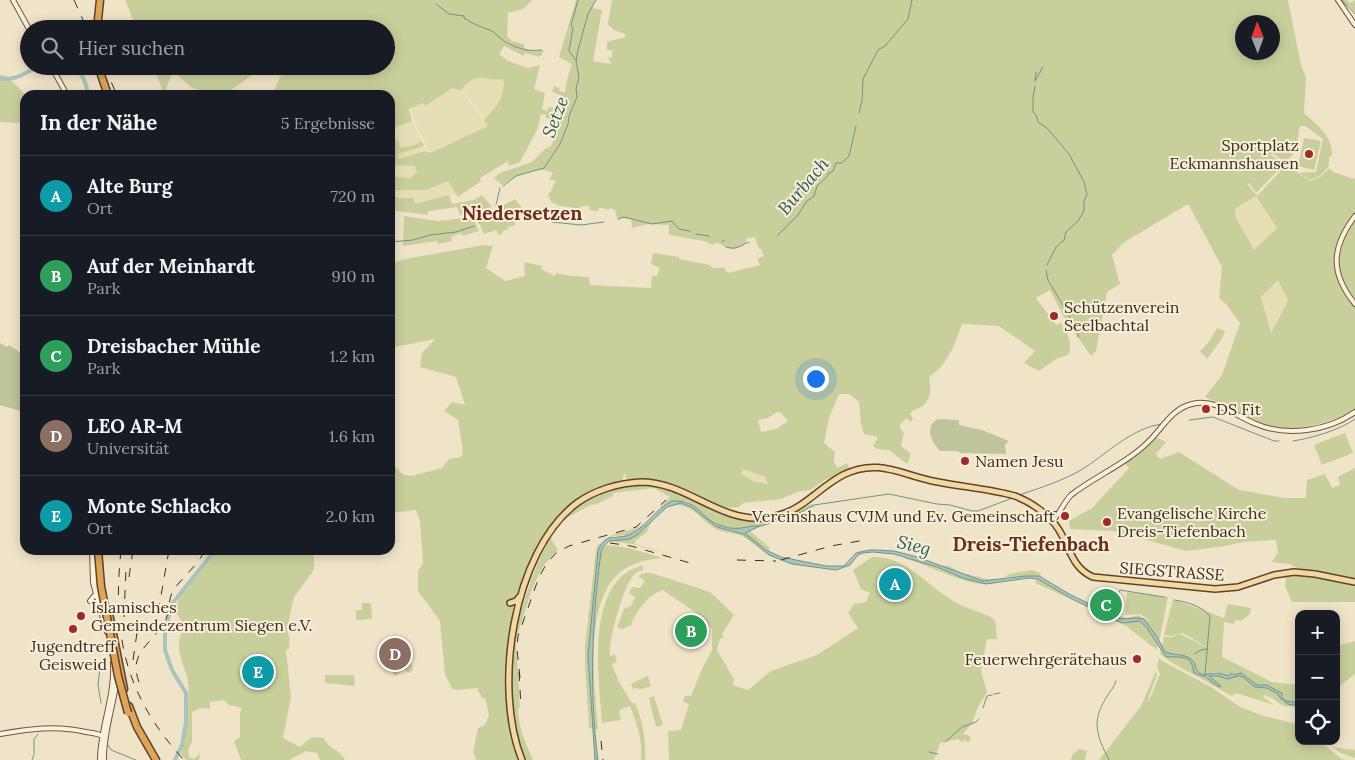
<!DOCTYPE html>
<html lang="de">
<head>
<meta charset="utf-8">
<style>
	body { margin:0; font-family:Lora,serif; background:#242831; color:#f1f3f6 }
	.controls { position:absolute; right:15px; bottom:15px; display:grid; overflow:hidden; border-radius:10px; box-shadow:0 2px 12px #0003 }
	.controls button { width:45px; height:45px; display:grid; place-items:center; padding:0; border:0; border-bottom:1px solid #363941; background:#171b24; color:#f1f3f6; font:25px sans-serif }
	.compass { position:absolute; left:1235px; top:15px; width:45px; height:45px; border-radius:50%; background:#171b24; box-shadow:0 2px 12px #0003; rotate:359deg }
	.you { position:absolute; left:815px; top:378px; width:18px; height:18px; margin:-12px; border:4px solid #fff; border-radius:50%; background:#1a73e8; box-shadow:0 0 0 8px #1a73e833 }
	.badge { display:grid; place-items:center; width:32px; height:32px; border-radius:50%; background:#b45309; color:#fff; font-size:16px; font-weight:700 }
	.pin { position:absolute; translate:-50% -50%; border:2px solid #fff; box-shadow:0 1px 5px #0006 }
	.list { margin:0; padding:0; list-style:none }
	h2 { display:flex; justify-content:space-between; align-items:center; height:65px; margin:0; padding:0 20px; font-size:21px }
	h2 small { font-size:16px; font-weight:400; color:#9ea1a6 }
	.list li { display:grid; grid-template-columns:32px 1fr auto; gap:15px; align-items:center; box-sizing:border-box; height:80px; padding:0 20px; border-top:1px solid #363941 }
	.list b { display:block; font-size:19px; white-space:nowrap }
	.list p { margin:0; font-size:16px; white-space:nowrap; color:#9ea1a6 }
	.list em { font-size:16px; font-style:normal; color:#9ea1a6 }
	.icon { flex:none; width:28px; height:28px; fill:none; stroke:currentColor; stroke-width:2; stroke-linecap:round; stroke-linejoin:round }
	.map { position:relative; flex:none; width:1355px; height:760px; overflow:hidden }
	.search { position:absolute; background:#171b24; box-shadow:0 2px 12px #0003; left:20px; top:20px; width:375px; height:55px; display:flex; align-items:center; gap:12px; box-sizing:border-box; padding:0 18px; border-radius:28px; color:#9ea1a6; font-size:19px }
	.panel { position:absolute; background:#171b24; box-shadow:0 2px 12px #0003; left:20px; top:90px; width:375px; height:465px; border-radius:15px }
	.map>svg:first-child { display:block }
</style>
</head>
<body>
<div class="map">
<svg width="1355" height="760" viewBox="0 0 1355 760">
	<rect width="100%" height="100%" fill="#f0e4c8"/>
	<path fill="#e6deb5" d="M 476,77 L 503,78 L 503,92 L 501,99 L 496,108 L 485,118 L 461,90 L 470,80 Z
		M 454,88 L 463,94 L 489,125 L 430,153 L 414,120 L 410,108 L 423,103 L 425,106 Z
		M 412,121 L 422,141 L 415,145 L 400,148 L 398,140 L 390,141 L 390,129 Z
		M 424,146 L 426,151 L 423,153 L 398,159 L 398,153 Z
		M 390,165 L 415,165 L 417,172 L 410,178 L 391,176 Z
		M 449,181 L 456,193 L 422,203 L 415,204 L 390,193 L 390,190 L 426,190 Z
		M 1256,196 L 1277,228 L 1254,251 L 1236,218 L 1235,210 Z
		M 1278,280 L 1288,302 L 1271,333 L 1261,297 Z
		M 743,468 L 766,477 L 765,484 L 755,482 L 741,474 Z"/>
	<path fill="#c9cf9b" fill-rule="evenodd" d="M 125,0 L 532,0 L 523,9 L 508,13 L 507,37 L 512,41 L 524,44 L 524,49 L 535,51 L 541,49 L 544,51 L 540,57 L 525,53 L 524,56 L 504,46 L 499,54 L 508,61 L 528,68 L 540,65 L 534,89 L 545,93 L 542,109 L 547,111 L 549,107 L 559,109 L 563,96 L 552,92 L 554,86 L 560,88 L 559,91 L 565,92 L 567,80 L 572,64 L 559,57 L 576,0 L 595,0 L 592,8 L 602,10 L 593,61 L 611,64 L 608,57 L 612,58 L 612,50 L 607,50 L 607,42 L 625,37 L 625,34 L 614,30 L 608,24 L 612,0 L 1288,0 L 1301,65 L 1306,77 L 1304,113 C 1317,125 1333,136 1332,156 L 1329,157 L 1329,166 L 1320,176 L 1310,180 L 1299,173 L 1316,172 L 1323,139 L 1305,126 L 1300,126 C 1296,142 1300,151 1285,162 L 1272,153 L 1271,155 L 1284,164 L 1256,193 L 1249,183 L 1247,184 L 1257,196 L 1286,165 L 1310,181 L 1320,177 L 1330,168 L 1331,171 L 1354,179 L 1355,178 L 1355,214 L 1337,242 L 1335,263 L 1339,284 L 1355,307 L 1355,409 C 1339,421 1292,433 1273,427 C 1249,421 1227,407 1205,397 L 1222,375 L 1240,323 L 1226,304 L 1219,298 L 1222,267 L 1188,204 L 1123,243 L 1112,255 L 1120,284 L 1107,292 L 1096,351 L 1091,356 L 1064,317 L 1050,290 L 1036,298 L 1056,325 L 1061,323 C 1068,335 1073,342 1068,355 L 1056,359 L 1039,371 L 1024,363 L 1035,351 L 999,326 L 962,324 C 955,344 948,365 929,377 C 931,386 932,397 924,405 C 920,409 914,408 910,414 L 913,419 L 911,422 L 906,418 L 900,425 L 901,430 L 904,432 L 901,446 L 911,454 L 907,464 L 889,450 L 877,449 L 873,446 L 878,437 L 864,434 L 861,424 L 859,402 L 849,394 L 839,394 L 829,418 L 824,443 L 835,452 L 834,462 L 837,468 L 847,463 L 850,470 L 825,480 L 810,490 L 797,492 L 781,499 L 743,503 L 739,507 L 724,508 C 756,522 771,513 802,503 C 793,507 785,512 776,514 C 738,525 708,497 674,485 C 659,480 643,482 628,480 L 625,477 L 626,474 L 624,474 L 622,482 C 613,484 602,486 593,490 C 551,511 536,559 517,598 L 511,601 C 518,616 510,626 508,642 C 505,680 503,724 519,760 L 476,760 L 473,752 L 478,728 L 485,725 L 489,715 L 485,698 L 482,698 L 477,688 L 457,690 L 452,689 L 445,674 L 440,621 L 418,591 L 418,571 L 423,563 L 420,521 L 416,510 L 390,513 L 390,461 L 402,474 L 411,476 L 442,468 L 449,459 L 461,457 L 463,452 L 458,420 L 444,411 L 452,402 L 465,405 L 456,377 L 420,367 L 422,353 L 435,339 L 390,348 L 390,264 L 405,259 L 484,245 L 493,246 L 486,268 L 505,281 L 525,276 L 524,262 L 543,266 L 541,269 L 555,276 L 556,273 L 570,276 L 589,277 L 590,285 L 651,288 L 652,276 L 657,276 L 660,268 L 651,264 L 653,253 L 679,257 L 679,259 L 710,265 L 712,268 L 725,268 L 726,271 L 728,273 L 760,265 L 757,259 L 764,256 L 761,249 L 759,249 L 755,237 L 747,238 L 744,246 L 733,249 L 722,246 L 721,244 L 715,243 L 713,245 L 704,241 L 669,235 L 669,225 L 648,224 L 632,228 L 631,219 L 617,218 L 615,210 L 609,208 L 609,210 L 599,207 L 598,211 L 589,210 L 589,206 L 581,206 L 579,211 L 575,211 L 576,208 L 560,206 L 551,202 L 548,193 L 550,193 L 556,180 L 549,180 L 553,173 C 540,164 513,177 502,185 L 494,178 L 500,173 L 532,162 L 545,149 L 551,146 L 556,135 L 557,121 L 546,118 L 546,115 L 541,114 L 537,130 L 520,162 L 509,166 L 508,161 L 480,178 L 481,181 L 458,197 L 448,181 L 426,190 L 390,190 L 390,176 L 410,178 L 417,172 L 415,166 L 390,165 L 390,141 L 398,140 L 400,148 L 415,145 L 422,141 L 424,146 L 398,154 L 398,159 L 426,151 L 430,153 L 488,126 L 484,120 C 496,108 506,96 503,79 C 478,82 480,69 460,91 L 453,88 L 425,106 L 423,103 L 409,109 L 412,121 L 390,129 L 390,95 L 272,95 L 285,66 L 386,66 L 386,29 L 137,29 ZM 1242,22 L 1272,22 L 1272,52 L 1242,52 ZM 1256,196 L 1277,228 L 1254,250 L 1236,218 L 1235,209 ZM 1278,280 L 1288,301 L 1271,333 L 1261,297 ZM 777,412 L 781,413 L 788,421 L 776,429 L 761,432 L 758,420 L 768,418 ZM 743,469 L 766,477 L 766,481 L 768,484 L 755,482 L 741,474 Z
		M 1340,0 L 1347,0 L 1350,3 L 1355,0 L 1355,13 L 1349,6 L 1345,8 Z
		M 153,66 L 260,66 L 251,76 L 231,90 L 218,95 L 192,88 L 173,71 L 164,94 Z
		M 0,75 L 7,76 L 26,95 L 25,120 L 21,119 L 19,123 L 0,122 Z
		M 1304,138 L 1321,141 L 1314,170 L 1298,166 Z
		M 390,193 L 399,198 L 413,198 L 415,204 L 449,195 L 452,204 L 474,200 L 482,195 L 492,207 L 460,215 L 457,207 L 429,211 L 427,215 L 390,210 Z
		M 515,199 L 522,208 L 517,210 L 521,219 L 514,220 L 515,225 L 510,227 L 508,225 L 509,229 L 503,231 L 502,234 L 498,235 L 497,230 L 484,234 L 476,216 L 496,209 Z
		M 404,216 L 438,221 L 473,217 L 479,231 L 462,236 L 461,233 L 451,237 L 452,241 L 438,244 L 437,241 L 403,246 Z
		M 1355,219 L 1355,301 C 1330,267 1333,253 1355,219 Z
		M 1217,328 L 1225,331 L 1221,340 L 1207,359 L 1200,351 L 1208,343 Z
		M 1345,433 L 1353,453 L 1322,465 L 1314,445 Z
		M 1156,437 L 1166,442 L 1156,454 L 1160,459 L 1179,452 L 1239,490 L 1284,498 L 1306,498 L 1307,480 L 1325,474 L 1332,488 L 1340,485 L 1338,477 L 1355,468 L 1355,602 L 1292,602 L 1285,586 L 1286,576 L 1301,574 L 1304,571 L 1289,564 L 1272,562 L 1278,552 L 1276,540 L 1243,542 L 1225,546 L 1186,551 L 1115,531 L 1070,529 L 1069,521 L 1092,508 L 1129,468 L 1124,462 Z
		M 628,485 C 641,484 657,484 670,488 C 697,499 722,518 751,521 C 764,522 780,519 792,513 C 799,510 805,505 813,504 L 815,506 L 794,517 L 757,528 L 760,526 L 742,530 L 723,527 L 709,518 L 698,508 L 687,501 L 664,505 L 659,509 L 670,497 L 654,488 L 613,493 L 613,496 L 595,505 L 592,504 L 565,519 C 583,500 602,491 628,485 Z
		M 681,503 L 691,507 L 717,527 L 743,534 L 769,556 C 761,550 753,542 744,537 C 735,532 724,534 714,528 C 696,517 696,504 669,505 Z
		M 651,522 L 647,532 L 635,541 L 635,544 L 689,560 L 632,544 L 609,541 L 613,540 L 630,539 Z
		M 645,523 L 630,535 L 613,536 L 602,541 C 614,531 632,532 645,523 Z
		M 750,530 L 751,532 L 769,547 L 769,551 L 758,544 L 745,533 Z
		M 550,537 L 558,550 C 534,570 528,604 518,633 L 516,642 L 520,708 L 518,708 C 519,731 525,740 533,760 L 526,760 C 494,688 517,604 550,537 Z
		M 598,544 L 601,544 L 597,561 L 588,656 L 592,729 L 589,727 L 585,664 L 585,646 L 596,550 Z
		M 606,545 L 629,548 L 663,558 C 649,559 634,562 623,570 C 582,600 595,685 598,729 L 595,729 L 592,646 L 601,552 Z
		M 215,550 L 314,550 L 314,570 L 294,597 L 287,629 L 290,639 L 289,649 L 286,650 L 291,697 L 283,738 L 300,747 L 312,737 L 324,738 C 328,749 339,748 345,760 L 320,760 L 317,753 L 306,751 L 289,760 L 241,760 L 234,741 L 240,737 L 240,712 L 242,708 L 229,705 L 224,700 L 210,702 L 210,709 L 201,708 L 192,712 L 192,742 L 188,750 L 189,757 L 194,759 L 200,753 L 199,760 L 186,760 L 181,754 C 186,736 190,700 188,681 C 186,669 178,657 179,644 C 180,630 187,630 178,615 L 172,614 L 181,595 L 202,569 Z
		M 904,556 C 932,564 958,578 986,584 C 968,586 926,564 906,559 Z
		M 872,557 C 909,555 931,592 963,606 C 974,611 985,613 995,620 L 997,639 L 987,639 L 981,671 L 987,692 L 977,709 L 972,724 L 963,734 L 968,735 L 971,738 L 968,743 L 965,740 L 962,742 L 958,739 L 940,743 L 934,760 L 669,760 L 668,731 L 681,730 L 689,704 L 683,702 L 685,696 L 691,696 L 701,671 L 712,650 L 712,629 L 695,612 L 663,590 C 646,596 640,608 631,623 L 633,624 L 623,629 L 617,628 L 624,609 L 631,606 L 635,597 L 629,593 L 632,587 L 640,588 L 645,581 L 638,576 L 645,573 L 651,573 L 710,592 L 734,615 L 722,634 L 724,637 L 720,639 L 717,650 L 734,679 L 733,685 L 748,690 L 771,671 L 817,655 L 858,628 L 848,613 L 854,604 L 866,602 L 870,593 L 861,589 L 853,570 Z
		M 643,565 L 643,570 C 639,571 636,572 633,576 C 623,588 608,641 610,656 L 615,654 L 617,662 L 612,664 L 619,682 L 632,703 L 635,703 C 643,722 646,739 645,760 L 641,760 C 643,740 637,724 630,706 L 619,710 L 621,720 L 602,723 C 599,682 588,605 623,575 C 629,570 636,568 643,565 Z
		M 938,565 L 949,566 L 962,573 L 987,579 L 999,580 L 983,581 Z
		M 1032,570 L 1040,573 L 1042,578 L 1030,576 L 1004,577 L 1009,574 Z
		M 1037,578 L 1072,599 L 1093,608 L 1093,609 L 1035,583 Z
		M 1127,592 L 1168,597 L 1159,642 L 1146,621 L 1121,619 L 1097,607 L 1097,605 L 1122,617 L 1128,618 L 1138,615 L 1153,623 L 1140,614 L 1125,615 Z
		M 1110,599 L 1115,602 L 1111,611 L 1096,603 L 1095,601 Z
		M 1173,599 L 1224,618 L 1228,604 L 1251,608 L 1250,614 L 1241,621 L 1236,620 L 1234,624 L 1224,622 L 1222,657 L 1272,682 L 1299,685 L 1299,703 L 1286,701 L 1280,695 L 1281,693 L 1262,684 L 1257,685 L 1243,674 L 1234,675 L 1232,673 L 1229,676 L 1215,672 L 1204,675 L 1197,671 L 1191,659 L 1177,653 L 1165,652 L 1162,647 L 1164,637 L 1172,637 L 1180,634 L 1208,648 L 1183,633 L 1171,636 L 1164,635 Z
		M 362,603 L 371,603 L 372,619 L 356,620 L 356,610 L 362,610 Z
		M 1096,610 L 1122,623 L 1140,621 L 1147,628 L 1158,644 L 1157,650 L 1126,626 L 1095,611 Z
		M 1355,641 L 1355,674 L 1336,689 L 1336,650 L 1341,645 Z
		M 1161,649 L 1166,657 C 1173,657 1190,655 1192,665 C 1193,667 1193,670 1194,673 L 1221,686 L 1209,676 L 1219,676 L 1225,678 L 1243,677 L 1253,685 L 1267,688 L 1278,694 L 1281,699 L 1288,704 L 1299,707 L 1283,706 L 1272,698 L 1264,695 L 1263,697 L 1274,705 L 1236,693 L 1232,696 L 1230,695 L 1171,662 L 1160,654 Z
		M 1159,658 L 1164,662 L 1211,687 L 1240,707 L 1261,715 L 1299,725 L 1299,741 L 1319,741 L 1342,759 L 1347,760 L 1099,760 L 1141,706 L 1156,671 L 1157,675 L 1149,696 L 1148,703 L 1160,674 L 1157,667 Z
		M 406,660 L 412,665 L 413,670 L 409,673 L 404,670 L 395,676 L 388,666 L 388,661 Z
		M 325,675 L 354,675 L 355,686 L 325,683 Z
		M 648,676 L 651,686 L 639,690 L 638,688 L 633,689 L 631,684 Z
		M 654,696 L 663,725 L 656,727 L 649,698 Z
		M 1333,747 L 1355,750 L 1355,758 L 1340,753 Z
		M 1079,749 L 1087,751 L 1085,760 L 1071,760 L 1072,755 Z"/>
	<path fill="#bfc49a" d="M 0,343 L 7,347 L 9,345 L 25,356 L 25,408 L 24,412 L 0,405 Z
		M 938,419 L 959,420 L 959,425 L 982,430 L 1009,441 L 1005,445 L 1006,454 L 961,453 L 957,451 L 940,451 C 931,441 924,426 938,419 Z"/>
	<path fill="#a9c4bc" stroke="#6f938a" d="M 672,501 C 701,500 700,519 722,526 C 739,532 746,525 760,526 L 745,533 L 766,550 L 781,557 L 826,566 L 844,566 L 856,553 L 869,550 L 876,550 L 894,551 L 917,557 L 983,581 L 1025,576 L 1039,576 L 1071,595 L 1121,619 L 1137,618 L 1144,619 L 1157,637 L 1165,652 C 1173,655 1184,653 1192,660 C 1199,667 1191,669 1204,675 C 1214,673 1219,672 1228,676 L 1232,673 L 1234,675 L 1241,673 L 1257,685 L 1267,685 L 1283,694 L 1281,696 L 1286,701 L 1299,703 L 1299,706 L 1288,704 L 1281,699 L 1278,694 L 1267,688 L 1255,687 L 1243,677 L 1239,676 L 1227,679 L 1219,676 L 1209,676 L 1221,686 L 1219,687 L 1205,677 L 1194,673 C 1193,670 1193,667 1192,665 C 1190,655 1173,657 1166,657 L 1147,628 L 1140,621 L 1122,623 L 1072,599 L 1038,579 L 1029,578 L 986,584 L 963,578 L 937,567 L 894,554 L 872,552 L 863,553 L 858,555 L 850,565 L 836,570 L 792,564 L 769,555 L 743,534 L 717,527 L 691,507 L 681,503 L 667,507 L 637,535 L 630,539 L 609,541 L 603,547 L 601,552 C 592,621 589,690 598,760 L 595,760 L 588,656 L 598,551 C 605,531 618,541 631,534 C 647,526 655,509 672,501 Z"/>
	<g fill="none" stroke-linecap="round" stroke-linejoin="round">
		<path stroke="#6f938a" stroke-width="1" d="M 1342,0 L 1355,14
			M 436,4 L 449,14 L 464,16 L 464,18 C 472,24 482,27 492,31 C 496,34 500,38 504,41 C 515,48 529,52 541,50
			M 576,60 L 569,51 L 573,28 L 571,25 L 578,0
			M 1035,80 L 1036,72
			M 1035,81 L 1043,67
			M 1035,86 L 1033,97 L 1033,112 L 1036,115 L 1038,122 L 1047,128 L 1069,154 L 1084,182 L 1087,195 L 1084,201 L 1084,211 L 1078,221 L 1066,232 L 1064,240 L 1056,247 L 1047,265
			M 859,113 L 862,101 L 863,79 L 878,50 L 885,46 L 908,19 L 912,0
			M 503,186 L 516,176 L 544,168 L 560,144 L 568,124 L 569,116 L 577,97 L 576,89 L 579,77 L 576,61 L 578,50 L 588,14 L 596,0
			M 496,205 L 500,188
			M 618,219 L 624,217 L 652,224 L 672,221 L 679,229 L 690,231
			M 549,220 L 552,222 L 581,225 L 604,222
			M 479,223 L 491,214 L 493,211
			M 696,234 L 709,236 L 709,237
			M 777,236 L 798,215 L 806,202 L 814,196 L 817,186 L 827,177 L 829,173 L 833,171 L 836,163 L 842,163 L 849,156 L 856,126
			M 722,241 L 724,241
			M 390,242 L 413,240 L 430,235 L 456,232 L 474,226
			M 726,247 C 738,251 741,244 749,242
			M 1046,270 L 1048,280 L 1078,331 L 1078,337
			M 1189,420 L 1213,417 L 1274,441 L 1279,441
			M 1293,441 C 1312,438 1340,430 1355,419
			M 1019,495 C 1040,488 1062,481 1081,470 C 1107,454 1131,428 1162,424
			M 760,526 L 792,517 L 814,505 L 889,494 L 937,504 L 950,505 L 972,511 L 978,511 L 1010,499
			M 1117,597 L 1120,590 L 1164,597
			M 1175,600 C 1187,602 1202,606 1210,616 L 1205,675
			M 1114,601 L 1115,599
			M 1105,605 L 1113,602
			M 1194,654 L 1201,650 L 1207,649
			M 100,668 L 98,685 L 101,703
			M 994,694 L 1000,693
			M 983,708 L 987,696 L 992,695
			M 945,742 L 962,727 L 976,722 L 979,719
			M 108,745 L 111,750 L 136,760
			M 929,752 L 938,754
			M 32,760 L 34,755 L 34,739 L 38,734
			M 1109,760 C 1097,736 1091,722 1106,698 C 1110,691 1114,688 1116,681"/>
		<path stroke="#a9c4bc" stroke-width="4" d="M 75,66 C 82,75 87,83 88,95
			M 0,78 C 13,83 29,70 41,66
			M 175,760 L 182,745 L 186,722 L 186,693 L 172,670 L 165,650 L 165,631 L 172,604 L 215,550"/>
		<g stroke="#6f573f" stroke-width="6">
			<path id="secondary" d="M 13,0 L 29,29
				M 1338,0 L 1355,25
				M 51,66 L 67,95
				M 1355,216 C 1331,248 1330,273 1355,304
				M 1052,521 C 1059,516 1063,503 1071,495 C 1097,475 1130,462 1152,438 C 1164,425 1174,408 1192,404 C 1215,398 1236,416 1256,424 C 1287,437 1328,431 1355,412
				M 92,550 L 93,583 L 107,632
				M 95,550 L 96,578 L 102,606
				M 90,601 L 95,595
				M 0,734 C 29,729 56,725 86,732 C 93,733 98,733 104,737
				M 100,760 C 100,728 115,697 113,663
				M 104,760 C 103,734 114,705 117,678"/>
		</g>
		<g stroke="#5b4430" stroke-width="8">
			<path id="primary" d="M 1047,515 L 1055,515
				M 510,603 L 516,601 L 521,595
				M 522,760 C 493,689 512,552 577,503 C 595,490 619,483 641,482 C 686,482 719,522 764,518 C 802,514 813,491 843,475 C 879,457 903,476 938,482 C 963,487 991,489 1015,496 C 1031,502 1050,515 1059,530 C 1070,548 1072,568 1093,577 L 1215,589 L 1238,587 L 1274,575 L 1294,572 L 1315,574 L 1355,582"/>
		</g>
		<g stroke="#5b4430" stroke-width="9">
			<path id="highway" d="M 97,29 L 100,0
				M 98,66 L 108,95
				M 108,608 L 124,689
				M 129,706 L 137,727 L 156,760"/>
		</g>
		<use href="#secondary" stroke="#faf1dc" stroke-width="4"/>
		<use href="#primary" stroke="#f3d9a0" stroke-width="5"/>
		<use href="#highway" stroke="#e0a458" stroke-width="6"/>
		<path stroke="#3d2e20" stroke-width="1" stroke-dasharray="9 9" stroke-linecap="butt" d="M 74,0 L 87,29
			M 104,66 L 117,95
			M 610,543 L 631,546 L 697,565
			M 121,550 C 112,635 125,696 184,760
			M 737,560 L 776,561
			M 781,560 L 831,546 L 865,540
			M 129,577 L 133,550
			M 124,617 L 126,570
			M 131,622 L 132,640
			M 155,630 L 169,550
			M 133,660 L 138,626
			M 519,672 L 521,707
			M 520,678 L 517,649 L 518,636 L 539,577 L 547,563 L 556,553 L 569,546 L 636,527 L 666,500
			M 139,682 C 127,651 155,643 166,619 C 170,609 168,598 174,589 C 184,576 198,565 205,550
			M 601,741 L 603,760"/>
		<g stroke="#5b4430" stroke-width="9" stroke-linecap="butt">
			<path id="highway-bridge" d="M 98,550 L 101,586 L 118,676 L 128,713"/>
		</g>
		<use href="#highway-bridge" stroke="#e0a458" stroke-width="6"/>
	</g>
	<g fill="#9e2a2b" stroke="#f7eed8" stroke-width="2">
		<circle cx="1309" cy="154" r="5"/>
		<circle cx="1054" cy="316" r="5"/>
		<circle cx="1206" cy="409" r="5"/>
		<circle cx="965" cy="461" r="5"/>
		<circle cx="1065" cy="516" r="5"/>
		<circle cx="1107" cy="522" r="5"/>
		<circle cx="81" cy="616" r="5"/>
		<circle cx="73" cy="629" r="5"/>
		<circle cx="1137" cy="659" r="5"/>
	</g>
	<g text-anchor="middle" dominant-baseline="central" stroke-width="4" stroke-linejoin="round" paint-order="stroke">
		<g font-size="16" fill="#3d2e20" stroke="#f7eed8" text-anchor="start">
			<text x="1299" y="145" text-anchor="end">Sportplatz<tspan x="1299" dy="18">Eckmannshausen</tspan></text>
			<text x="1064" y="307">Schützenverein<tspan x="1064" dy="18">Seelbachtal</tspan></text>
			<text x="1216" y="409">DS Fit</text>
			<text x="975" y="461">Namen Jesu</text>
			<text x="1117" y="513">Evangelische Kirche<tspan x="1117" dy="18">Dreis-Tiefenbach</tspan></text>
			<text x="1055" y="516" text-anchor="end">Vereinshaus CVJM und Ev. Gemeinschaft</text>
			<text x="91" y="607">Islamisches<tspan x="91" dy="18">Gemeindezentrum Siegen e.V.</tspan></text>
			<text x="73" y="646" text-anchor="middle">Jugendtreff<tspan x="73" dy="18">Geisweid</tspan></text>
			<text x="1127" y="659" text-anchor="end">Feuerwehrgerätehaus</text>
		</g>
		<g font-size="16" fill="#3d2e20" stroke="#f7eed8">
			<text transform="translate(1172 571) rotate(4)">SIEGSTRASSE</text>
		</g>
		<g font-size="18" font-style="italic" fill="#2f5d5a" stroke="#f7eed8">
			<text transform="translate(555 117) rotate(-69)">Setze</text>
			<text transform="translate(803 186) rotate(-50)">Burbach</text>
			<text transform="translate(914 545) rotate(14)">Sieg</text>
		</g>
		<g font-size="19" font-weight="bold" fill="#6b2e1e" stroke="#f7eed8">
			<text x="522" y="213">Niedersetzen</text>
			<text x="1031" y="544">Dreis-Tiefenbach</text>
		</g>
	</g>
</svg>
<div class="controls">
<button>+</button>
<button>−</button>
<button><svg class="icon" aria-label="locate" viewBox="0 0 24 24"><circle cx="12" cy="12" r="6"/><path d="M12 2v4M12 18v4M2 12h4M18 12h4"/></svg></button>
</div>
<svg class="compass" viewBox="-18 -18 36 36"><path d="M0-13l5 13h-10z" fill="#e53935"/><path d="M0 13l5-13h-10z" fill="#9ea1a6"/></svg>
<div class="you"></div>
<div class="pin badge" style="left:895px;top:584px;background:#0f9aa8">A</div>
<div class="pin badge" style="left:691px;top:631px;background:#2e9e5b">B</div>
<div class="pin badge" style="left:1106px;top:605px;background:#2e9e5b">C</div>
<div class="pin badge" style="left:395px;top:654px;background:#8d6e63">D</div>
<div class="pin badge" style="left:258px;top:672px;background:#0f9aa8">E</div>
<div class="search"><svg class="icon" aria-label="search" viewBox="0 0 24 24"><circle cx="10" cy="10" r="6"/><path d="M15 15l6 6"/></svg>Hier suchen</div>
<section class="panel">
<h2>In der Nähe<small>5 Ergebnisse</small></h2>
<ul class="list">
<li><span class="badge" style="background:#0f9aa8">A</span><div><b>Alte Burg</b><p>Ort</p></div><em>720 m</em></li>
<li><span class="badge" style="background:#2e9e5b">B</span><div><b>Auf der Meinhardt</b><p>Park</p></div><em>910 m</em></li>
<li><span class="badge" style="background:#2e9e5b">C</span><div><b>Dreisbacher Mühle</b><p>Park</p></div><em>1.2 km</em></li>
<li><span class="badge" style="background:#8d6e63">D</span><div><b>LEO AR-M</b><p>Universität</p></div><em>1.6 km</em></li>
<li><span class="badge" style="background:#0f9aa8">E</span><div><b>Monte Schlacko</b><p>Ort</p></div><em>2.0 km</em></li>
</ul>
</section>
</div>
</body>
</html>
